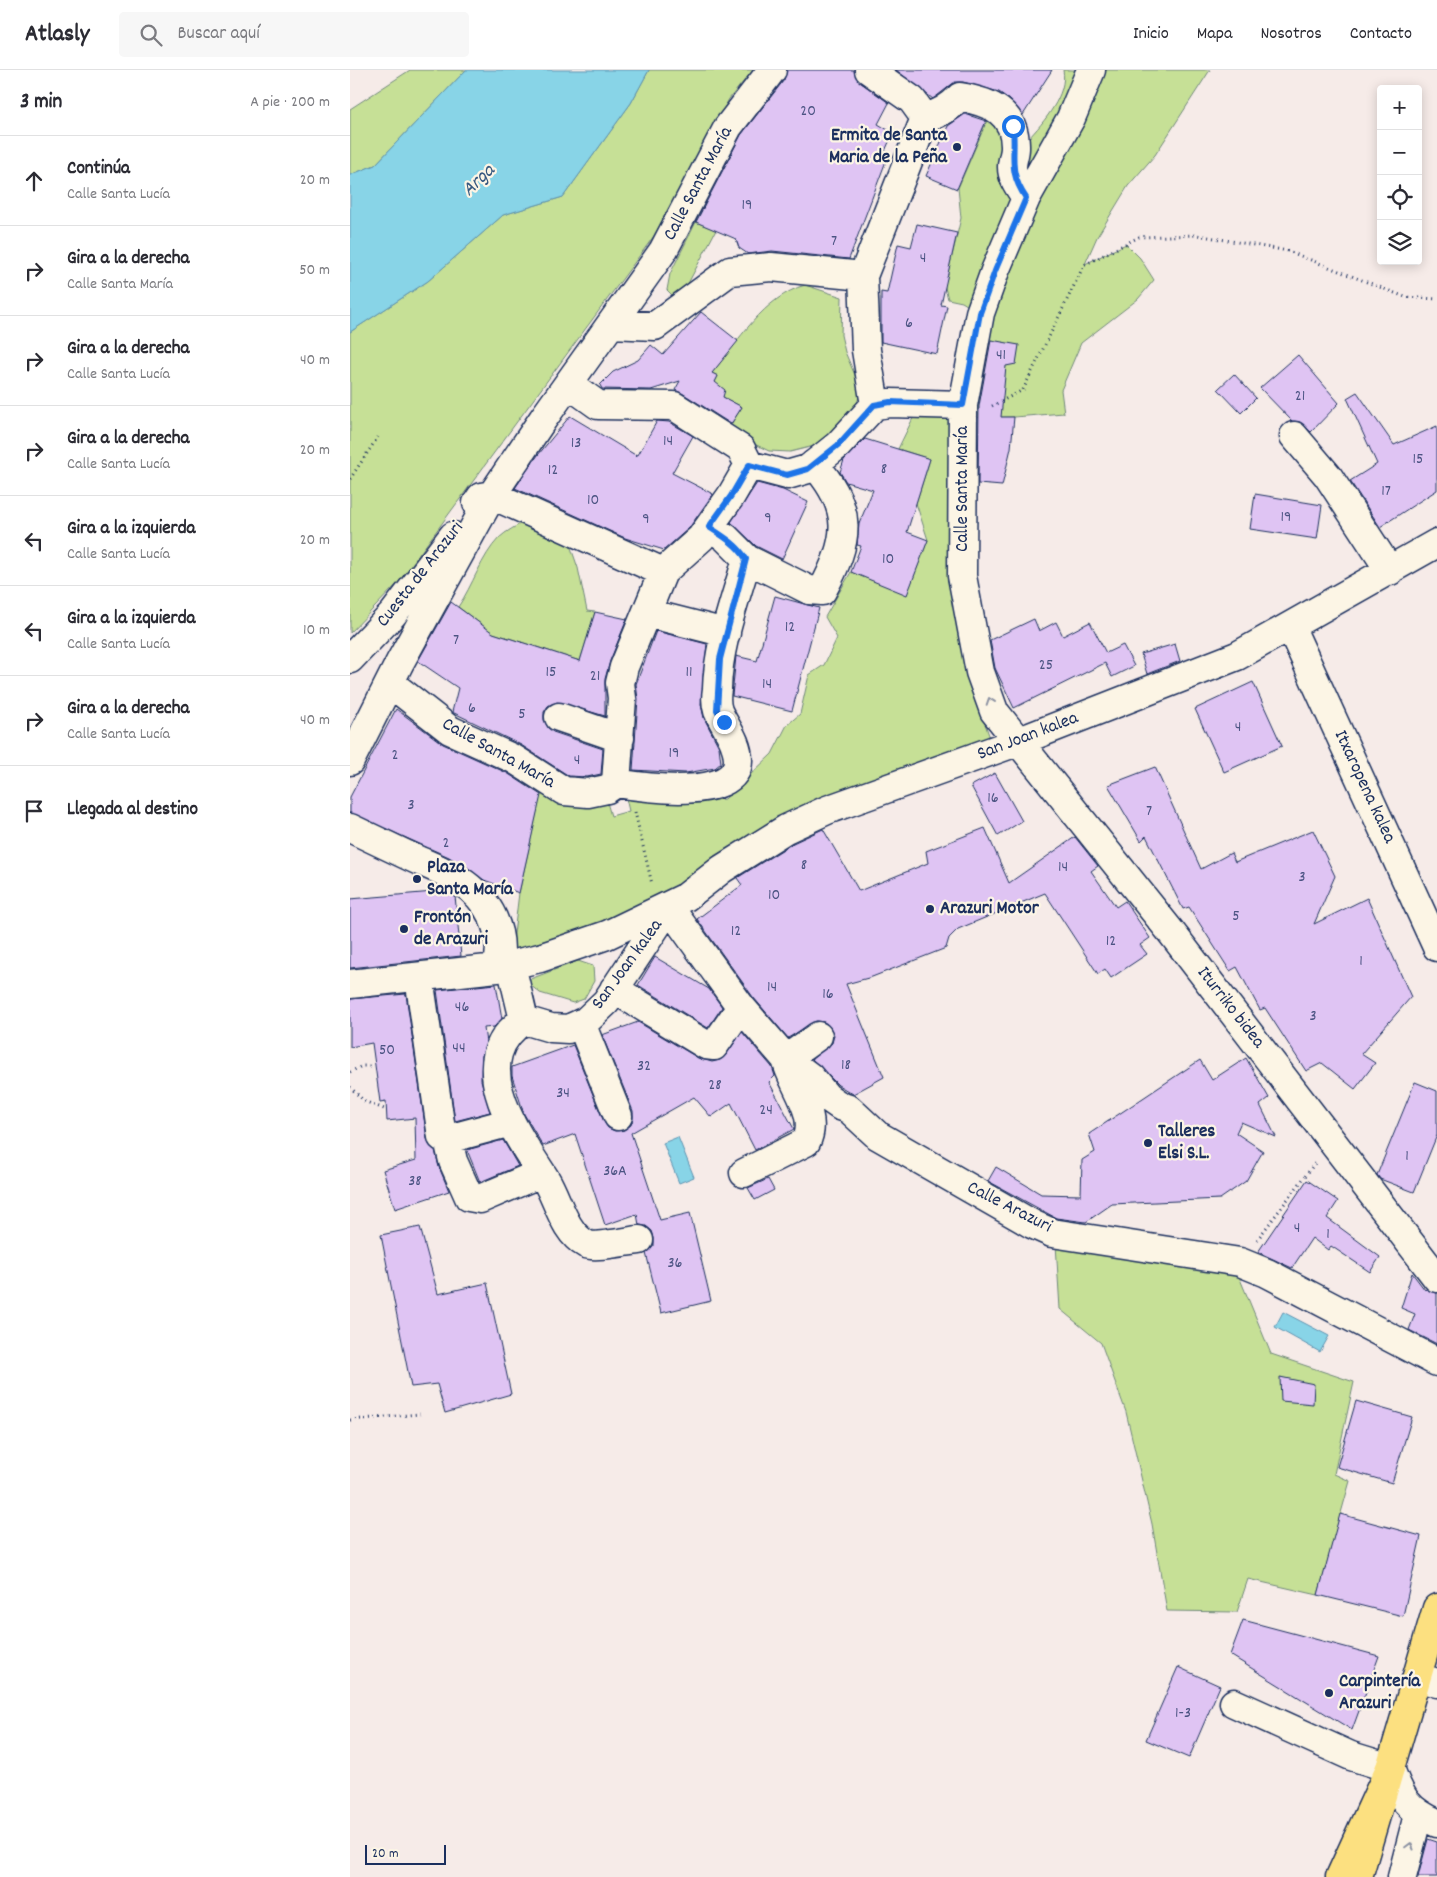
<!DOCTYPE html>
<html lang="es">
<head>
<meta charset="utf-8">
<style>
	body { margin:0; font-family:Dekko,sans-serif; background:#f7f7f7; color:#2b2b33 }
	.controls { position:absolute; right:15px; top:15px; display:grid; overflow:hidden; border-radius:5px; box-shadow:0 2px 12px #0003 }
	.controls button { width:45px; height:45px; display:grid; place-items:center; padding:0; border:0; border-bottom:1px solid #e1e1e2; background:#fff; color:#2b2b33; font:25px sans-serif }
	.scale { position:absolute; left:15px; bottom:12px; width:81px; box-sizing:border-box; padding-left:5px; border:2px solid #1b2f5e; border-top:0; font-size:14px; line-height:18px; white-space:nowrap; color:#1b2f5e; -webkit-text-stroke:4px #fcf5e5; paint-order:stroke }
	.stop { position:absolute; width:15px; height:15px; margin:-11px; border:4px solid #1a73e8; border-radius:50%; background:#fff }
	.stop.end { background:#1a73e8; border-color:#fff; box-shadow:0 1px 5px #0008 }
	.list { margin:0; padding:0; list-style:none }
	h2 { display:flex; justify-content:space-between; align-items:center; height:65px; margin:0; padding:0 20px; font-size:21px }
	h2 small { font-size:16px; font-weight:400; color:#7c7c81 }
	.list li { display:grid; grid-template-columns:32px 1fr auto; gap:15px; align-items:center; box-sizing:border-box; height:90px; padding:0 20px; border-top:1px solid #e1e1e2 }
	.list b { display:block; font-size:19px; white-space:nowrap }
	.list p { margin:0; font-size:16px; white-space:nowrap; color:#7c7c81 }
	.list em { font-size:16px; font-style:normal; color:#7c7c81 }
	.icon { flex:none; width:28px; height:28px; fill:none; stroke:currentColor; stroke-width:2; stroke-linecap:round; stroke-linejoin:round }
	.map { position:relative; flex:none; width:1087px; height:1807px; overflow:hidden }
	header { display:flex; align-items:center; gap:30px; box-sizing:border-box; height:70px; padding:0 25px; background:#fff; border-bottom:1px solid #e1e1e2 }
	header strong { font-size:24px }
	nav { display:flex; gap:28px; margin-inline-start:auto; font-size:18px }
	.search { width:350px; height:45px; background:#f7f7f7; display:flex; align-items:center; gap:12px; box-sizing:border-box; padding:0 18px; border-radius:5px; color:#7c7c81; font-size:19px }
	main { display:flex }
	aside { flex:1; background:#fff }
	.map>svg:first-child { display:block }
</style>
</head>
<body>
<header>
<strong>Atlasly</strong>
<div class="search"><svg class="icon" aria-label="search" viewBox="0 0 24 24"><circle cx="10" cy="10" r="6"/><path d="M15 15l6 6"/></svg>Buscar aquí</div>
<nav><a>Inicio</a><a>Mapa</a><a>Nosotros</a><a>Contacto</a></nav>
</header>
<main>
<aside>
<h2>3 min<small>A pie · 200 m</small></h2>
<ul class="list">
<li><svg class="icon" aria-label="ahead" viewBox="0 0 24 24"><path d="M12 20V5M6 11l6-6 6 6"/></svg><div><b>Continúa</b><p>Calle Santa Lucía</p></div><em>20 m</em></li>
<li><svg class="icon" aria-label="right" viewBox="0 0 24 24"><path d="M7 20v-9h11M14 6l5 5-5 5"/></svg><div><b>Gira a la derecha</b><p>Calle Santa María</p></div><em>50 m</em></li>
<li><svg class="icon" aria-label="right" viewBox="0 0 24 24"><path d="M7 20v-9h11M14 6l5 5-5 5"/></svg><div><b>Gira a la derecha</b><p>Calle Santa Lucía</p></div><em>40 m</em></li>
<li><svg class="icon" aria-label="right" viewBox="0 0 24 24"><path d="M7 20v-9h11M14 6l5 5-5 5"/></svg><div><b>Gira a la derecha</b><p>Calle Santa Lucía</p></div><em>20 m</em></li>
<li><svg class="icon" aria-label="left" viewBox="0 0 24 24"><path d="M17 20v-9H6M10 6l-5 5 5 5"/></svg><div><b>Gira a la izquierda</b><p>Calle Santa Lucía</p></div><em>20 m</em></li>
<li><svg class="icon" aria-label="left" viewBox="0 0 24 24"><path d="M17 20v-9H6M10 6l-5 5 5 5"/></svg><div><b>Gira a la izquierda</b><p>Calle Santa Lucía</p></div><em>10 m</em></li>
<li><svg class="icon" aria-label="right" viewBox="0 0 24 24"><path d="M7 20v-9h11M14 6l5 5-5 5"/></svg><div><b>Gira a la derecha</b><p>Calle Santa Lucía</p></div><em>40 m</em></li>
<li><svg class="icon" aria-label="arrive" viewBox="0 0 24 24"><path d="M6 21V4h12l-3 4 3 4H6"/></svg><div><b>Llegada al destino</b></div></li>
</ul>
</aside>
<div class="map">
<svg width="1087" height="1807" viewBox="0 0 1087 1807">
	<rect width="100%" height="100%" fill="#f6ebe8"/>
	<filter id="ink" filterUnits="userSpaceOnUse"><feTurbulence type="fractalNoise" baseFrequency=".02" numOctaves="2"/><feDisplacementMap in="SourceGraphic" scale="10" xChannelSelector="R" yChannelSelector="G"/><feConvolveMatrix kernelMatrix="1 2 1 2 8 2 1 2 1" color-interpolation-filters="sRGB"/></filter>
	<g filter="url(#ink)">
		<path fill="#c6e096" stroke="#70887a" d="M 60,0 L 116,0 L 25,95 L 0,105 L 0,39 Z
			M 299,0 L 403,0 L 379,29 L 304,166 L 48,513 L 0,563 L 0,262 L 78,211 L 153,145 L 213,127 L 281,33 Z
			M 713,0 L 860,0 L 805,85 L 778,116 L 747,167 L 735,194 L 776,174 L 790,188 L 804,210 L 788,229 L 731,273 L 711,320 L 714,343 L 664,347 L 617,348 L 630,243 L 612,232 L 598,229 L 593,210 L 596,211 L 611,148 L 608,118 L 638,48 L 665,59 L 678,69 C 694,52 718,24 713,0 Z
			M 346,152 L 366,160 L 331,227 L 324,227 L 317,220 L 320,204 Z
			M 455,215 L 492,227 L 491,265 L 495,282 L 511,319 L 507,334 L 484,361 L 464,376 L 440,382 L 419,381 L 377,361 L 392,337 L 373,327 L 365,312 L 368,306 L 362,303 C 388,271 414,227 455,215 Z
			M 605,341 L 633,648 L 640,668 L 369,796 L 249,856 L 162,880 L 169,823 L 187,741 L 165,738 L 172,702 L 256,729 L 261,746 L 279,741 L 275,724 L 337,732 L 375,729 L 422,684 L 437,655 L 450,644 L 459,605 L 474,595 L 487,568 L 475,547 L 501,502 L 557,524 L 578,470 L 566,433 L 580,389 L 548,379 L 565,344 Z
			M 175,451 L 219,472 L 228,498 L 237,541 L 245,542 L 230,591 L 143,563 L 108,537 C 123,515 131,487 149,468 C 156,461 167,456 175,451 Z
			M 228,891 L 243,896 L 244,911 L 234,929 L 223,933 L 190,923 L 175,911 Z
			M 706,1174 L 888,1204 L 921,1284 L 1004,1312 L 984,1404 L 1000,1411 L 968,1525 L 898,1509 L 887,1542 L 817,1541 L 802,1454 L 776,1342 L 751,1273 L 710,1239 Z"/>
		<path fill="#88d4e7" stroke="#5c92b0" d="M 116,0 L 299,0 L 281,33 L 213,127 L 153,145 L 78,211 L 0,262 L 0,105 L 25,95 Z
			M 328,1067 L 344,1107 L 329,1113 L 313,1073 Z
			M 933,1242 L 979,1266 L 970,1282 L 925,1257 Z"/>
		<path fill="#dfc4f3" stroke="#1b2f5e" d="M 437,0 L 504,0 L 510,12 L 539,33 L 528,54 L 543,63 L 535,81 L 539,83 L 499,189 L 422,181 L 398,184 L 389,178 L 386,169 L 346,152 L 391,65 L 434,10 Z
			M 546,0 L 702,0 L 673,45 L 660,30 L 649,22 L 613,12 L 605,12 L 583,29 Z
			M 615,44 L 636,51 L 607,119 L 576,106 L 598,56 Z
			M 567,154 L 607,163 L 591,235 L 597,236 L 587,284 L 531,272 L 531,222 L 537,223 L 548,174 L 561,177 Z
			M 351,242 L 388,271 L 362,303 L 368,306 L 365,312 L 375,320 L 373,327 L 392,337 L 381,354 L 332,323 L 325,320 L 330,311 L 301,320 L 252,319 L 250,315 L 263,302 L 288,290 L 301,275 L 313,285 Z
			M 641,270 L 669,275 L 666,294 L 656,296 L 651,347 L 664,347 L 661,378 L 652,416 L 628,414 L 629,336 Z
			M 948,285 L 989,333 L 961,362 L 950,352 L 942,351 L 910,318 Z
			M 884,304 L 906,328 L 891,343 L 868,319 Z
			M 1007,322 L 1044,375 L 1087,356 L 1087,420 L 1030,457 L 1000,411 L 1027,394 L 997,328 Z
			M 220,346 L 287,386 L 285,384 L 288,385 L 307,351 L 319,352 L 343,366 L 322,403 L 363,424 L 339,458 L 314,480 L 275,468 L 165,418 L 188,385 Z
			M 515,369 L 580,389 L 557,462 L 578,470 L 557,525 L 501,502 L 511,476 L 507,475 L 509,454 L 523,420 L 496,412 L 490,402 L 494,390 Z
			M 407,413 L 433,420 L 458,432 L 432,489 L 406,476 L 381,452 Z
			M 905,424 L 972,435 L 967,469 L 900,459 Z
			M 425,526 L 469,538 L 442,641 L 382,626 L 386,586 L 407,591 Z
			M 101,532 L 143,563 L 230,591 L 245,542 L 277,549 L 260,591 L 255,609 L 255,646 L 207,632 L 198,636 L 194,642 L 194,650 L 198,658 L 203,662 L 253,679 L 251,704 L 237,707 L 219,706 L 171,675 L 102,642 L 108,618 L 68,591 Z
			M 684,549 L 689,561 L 706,552 L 713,566 L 740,552 L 756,583 L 773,575 L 784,596 L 762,607 L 755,593 L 664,638 L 645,598 L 640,570 Z
			M 306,561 L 357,574 L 351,634 L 354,648 L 369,677 L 371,693 L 365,698 L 336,703 L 283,700 L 288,629 L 286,614 Z
			M 825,574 L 830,591 L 797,604 L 791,584 Z
			M 903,612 L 932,676 L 874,702 L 845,639 Z
			M 46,639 L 93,674 L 157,703 L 191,725 L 169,823 L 134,810 L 99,787 L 0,743 L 0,727 Z
			M 805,697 L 851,799 L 881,783 L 885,792 L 963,760 L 985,806 L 964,854 L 1017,828 L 1061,927 L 1011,984 L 1025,993 L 1005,1019 L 972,993 L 956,1001 L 915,938 L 910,940 L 887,897 L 880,901 L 839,837 L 833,839 L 796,766 L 791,771 L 758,715 Z
			M 645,703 L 672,751 L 648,766 L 621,716 Z
			M 635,758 L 659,813 L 725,767 L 748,796 L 741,801 L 766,837 L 775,831 L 800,868 L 790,875 L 797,884 L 761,908 L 755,899 L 748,904 L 695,823 L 608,859 L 599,868 L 596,878 L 522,907 L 496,914 L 534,1007 L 503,1024 L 488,1015 L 462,989 L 482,973 L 484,965 L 480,957 L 474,952 L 466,951 L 438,968 L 403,927 L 347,849 L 392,815 L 387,808 L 443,773 L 473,759 L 509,821 L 578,793 L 576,781 Z
			M 96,821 L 105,826 L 111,886 L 0,898 L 0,829 Z
			M 305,887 L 359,919 L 372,937 L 358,958 L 288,915 Z
			M 146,914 L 152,949 L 144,957 L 134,958 L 136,973 L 132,985 L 131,1010 L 140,1042 L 105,1051 L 87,920 Z
			M 56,924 L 77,1069 L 85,1080 L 89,1097 L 99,1121 L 45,1139 L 33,1100 L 66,1090 L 65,1048 L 37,1051 L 36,1031 L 30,1032 L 22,973 L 0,977 L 0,929 Z
			M 288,952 L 348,988 L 362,992 L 370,990 L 376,985 L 392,962 L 422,997 L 425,1006 L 419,1012 L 444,1059 L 405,1080 L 381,1033 L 361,1047 L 344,1027 L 281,1063 L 310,1150 L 340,1143 L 361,1231 L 311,1243 L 296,1183 L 304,1176 L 304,1168 L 302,1161 L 296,1156 L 289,1155 L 287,1144 L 255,1155 L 225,1064 L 193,1076 L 174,1044 L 162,1006 L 162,997 L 223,975 L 254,1052 L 258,1058 L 265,1061 L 274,1060 L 281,1055 L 283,1049 L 283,1041 L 252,965 Z
			M 896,988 L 919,1028 L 910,1035 L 926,1067 L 891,1052 L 886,1063 L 913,1081 L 896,1111 L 870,1129 L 762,1134 L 736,1152 L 706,1148 L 638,1111 L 646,1097 L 691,1124 L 731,1125 L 732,1090 L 745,1082 L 739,1064 L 850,990 L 862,1010 Z
			M 1065,1012 L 1087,1021 L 1087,1065 L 1064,1122 L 1030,1109 L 1027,1105 Z
			M 153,1070 L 168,1096 L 130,1112 L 117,1080 Z
			M 418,1109 L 424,1120 L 405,1130 L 398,1118 Z
			M 957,1110 L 988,1131 L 977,1148 L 1030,1187 L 1020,1202 L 981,1176 L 978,1180 L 962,1168 L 942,1198 L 908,1182 Z
			M 70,1157 L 88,1224 L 137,1213 L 161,1324 L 95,1343 L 87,1314 L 61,1317 L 31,1165 Z
			M 1062,1203 L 1075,1220 L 1076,1219 L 1087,1223 L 1087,1274 L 1059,1260 L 1065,1244 L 1051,1238 Z
			M 930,1307 L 964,1314 L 963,1334 L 931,1331 Z
			M 1006,1331 L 1062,1347 L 1042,1413 L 987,1397 Z
			M 990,1444 L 1071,1466 L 1053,1546 L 968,1525 Z
			M 893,1550 L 1029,1586 L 1002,1660 L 880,1585 Z
			M 828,1597 L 870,1616 L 839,1688 L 796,1670 Z
			M 1078,1769 L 1087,1772 L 1087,1807 L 1068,1807 Z"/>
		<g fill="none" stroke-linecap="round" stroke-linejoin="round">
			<g stroke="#1b2f5e" stroke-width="31">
				<path id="minor" d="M 519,0 L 562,30 L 575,48
					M 741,0 L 721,48 L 676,128 L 645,201 L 630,243 L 613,335 L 612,506 L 630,602 L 644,641 L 821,862 L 1087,1208
					M 575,48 C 589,44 600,38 610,27 C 640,32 666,42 665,78 C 665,84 662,90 662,97 C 662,109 670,118 676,128
					M 261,254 L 305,256 L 380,201 L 421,197 L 513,206
					M 220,315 L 248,335 L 324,336 L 391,379 L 399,395
					M 525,335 L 516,280 L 513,206 L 575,48
					M 944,366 L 978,406 L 1040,501
					M 127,433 L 131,427 L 142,425 L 313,502
					M 397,489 L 459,520 L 472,521 C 500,470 504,439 464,394
					M 297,543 L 376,563
					M 941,558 L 1087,877
					M 0,589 L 43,544 L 103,466
					M 40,613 L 100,660 L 164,689 L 214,721 L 238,723 L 257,719 L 266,713
					M 209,647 L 270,668
					M 0,691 L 50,592 L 142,425 L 193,349 L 313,181 L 378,57 L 422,0
					M 266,713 L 272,628 L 270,613 L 274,597 L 313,502 L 351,468 L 381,426 L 399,395 L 437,405 L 458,399 L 488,375 L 525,335 L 540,333 L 613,335
					M 266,713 C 291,717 388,732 388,690 C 388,672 375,657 368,641 C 366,635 366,625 367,619 C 368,575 385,531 397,489 L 375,467 L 359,457
					M 0,758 C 21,768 42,778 63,788 C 78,795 95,801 109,810 C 139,829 157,863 147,898
					M 319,837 L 391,937 L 436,989 L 468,966
					M 161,895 L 174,950 L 201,958 L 218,959 L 236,951 L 256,932 L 319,837
					M 69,907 L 92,1067 L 98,1069 L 161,1052
					M 0,914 L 147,898 L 190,888 L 257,865 L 336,827 L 372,799 L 436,759 L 477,740 L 667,672 L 887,586 L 1087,473
					M 264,919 L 356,975 L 364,976 L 391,937
					M 174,950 C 112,991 168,1066 196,1110 C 208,1130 214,1162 236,1174 C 244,1178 278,1171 289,1170
					M 231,953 L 268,1046
					M 98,1069 L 103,1091 L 119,1127 L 130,1129 L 191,1103
					M 394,1103 L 456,1072 C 470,1044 442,1016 436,989 L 460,1007 L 477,1027 L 490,1036 L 499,1039 L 527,1065 L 682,1154 L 702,1163 L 890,1192 L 917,1203 L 1087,1292
					M 1067,1607 L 1087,1613
					M 884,1633 L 1001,1686 L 1040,1698 C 1051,1728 1057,1740 1087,1753
					M 1052,1807 L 1068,1745"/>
			</g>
			<g stroke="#1b2f5e" stroke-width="31">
				<path id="major" d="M 1008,1807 L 1087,1538"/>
			</g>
			<g stroke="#1b2f5e" stroke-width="31">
				<path id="highway" d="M 990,1807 L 1040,1698"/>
			</g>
			<path stroke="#1b2f5e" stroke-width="3" stroke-dasharray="1 4" stroke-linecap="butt" d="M 642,336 L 673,320 L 734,195 L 789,167 L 847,165 L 938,181 L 1055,227 L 1087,229
				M 0,409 L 28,367
				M 285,742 L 302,814
				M 0,1002 L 12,996 L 22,996
				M 0,1017 L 14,1031 L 34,1039
				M 907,1170 L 965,1093
				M 0,1350 L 70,1344"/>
			<use href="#minor" stroke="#fcf5e5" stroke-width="28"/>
			<use href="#major" stroke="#fce080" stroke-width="28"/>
			<use href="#highway" stroke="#fce080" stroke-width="28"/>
		</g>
		<defs><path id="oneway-chevron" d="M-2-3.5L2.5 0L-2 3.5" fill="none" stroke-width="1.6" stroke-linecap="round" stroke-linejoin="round" transform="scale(1.25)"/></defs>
		<g stroke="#8c92a2">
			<use href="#oneway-chevron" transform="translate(640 631) rotate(-109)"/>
			<use href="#oneway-chevron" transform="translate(1060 1776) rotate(-75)"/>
		</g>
	</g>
	<g fill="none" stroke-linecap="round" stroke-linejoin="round" filter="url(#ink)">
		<path stroke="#1a73e8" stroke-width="6" d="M 374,652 L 367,640 L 370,589 L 396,489 C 388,475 373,466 359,457 L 381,426 L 399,395 L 437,405 L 458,399 L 488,375 L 524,335 L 540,332 L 613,335 L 630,243 L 645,201 L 676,128 C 657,100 666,87 663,56"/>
	</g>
	<g fill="#1b2f5e" stroke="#fcf5e5" stroke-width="2">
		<circle cx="607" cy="77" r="5"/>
		<circle cx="67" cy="809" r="5"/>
		<circle cx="580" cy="839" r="5"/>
		<circle cx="54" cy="859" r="5"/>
		<circle cx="798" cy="1073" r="5"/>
		<circle cx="979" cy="1623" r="5"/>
	</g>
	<g text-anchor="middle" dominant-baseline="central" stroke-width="4.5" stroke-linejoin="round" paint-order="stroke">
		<g font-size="16" fill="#4c5483">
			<text x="458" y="41">20</text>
			<text x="397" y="135">19</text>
			<text x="484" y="171">7</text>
			<text x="573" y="188">4</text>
			<text x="559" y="253">6</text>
			<text x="651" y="285">41</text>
			<text x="950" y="326">21</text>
			<text x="318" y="371">14</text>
			<text x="226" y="373">13</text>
			<text x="1068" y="389">15</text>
			<text x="534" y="399">8</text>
			<text x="203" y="400">12</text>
			<text x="1036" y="421">17</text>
			<text x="243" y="430">10</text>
			<text x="936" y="447">19</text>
			<text x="418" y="448">9</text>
			<text x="296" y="449">9</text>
			<text x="538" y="489">10</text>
			<text x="440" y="557">12</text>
			<text x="106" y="570">7</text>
			<text x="696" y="595">25</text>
			<text x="201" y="602">15</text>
			<text x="339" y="602">11</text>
			<text x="245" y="606">21</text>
			<text x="417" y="614">14</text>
			<text x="122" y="638">6</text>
			<text x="172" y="644">5</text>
			<text x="888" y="657">4</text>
			<text x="324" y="683">19</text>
			<text x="45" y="685">2</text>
			<text x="227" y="690">4</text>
			<text x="643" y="728">16</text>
			<text x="61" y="735">3</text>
			<text x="799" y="741">7</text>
			<text x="96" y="773">2</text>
			<text x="454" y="795">8</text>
			<text x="713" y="797">14</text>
			<text x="952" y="807">3</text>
			<text x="424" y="825">10</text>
			<text x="886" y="846">5</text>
			<text x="386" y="861">12</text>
			<text x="761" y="871">12</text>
			<text x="1011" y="891">1</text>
			<text x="422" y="917">14</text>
			<text x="478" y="924">16</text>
			<text x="112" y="937">46</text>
			<text x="963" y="946">3</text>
			<text x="109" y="978">44</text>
			<text x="37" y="980">50</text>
			<text x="496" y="995">18</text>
			<text x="294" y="996">32</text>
			<text x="365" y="1015">28</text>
			<text x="213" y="1023">34</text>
			<text x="416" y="1040">24</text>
			<text x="1057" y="1086">1</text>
			<text x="265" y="1101">36A</text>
			<text x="65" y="1111">38</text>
			<text x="947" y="1158">4</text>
			<text x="978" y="1164">1</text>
			<text x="325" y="1193">36</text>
			<text x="833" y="1643">1-3</text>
		</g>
		<g font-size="19" font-weight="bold" fill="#1b2f5e" stroke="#fcf5e5" text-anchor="start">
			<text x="597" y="66" text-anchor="end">Ermita de Santa<tspan x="597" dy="22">Maria de la Peña</tspan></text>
			<text x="77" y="798">Plaza<tspan x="77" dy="22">Santa María</tspan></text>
			<text x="590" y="839">Arazuri Motor</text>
			<text x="64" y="848">Frontón<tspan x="64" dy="22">de Arazuri</tspan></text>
			<text x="808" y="1062">Talleres<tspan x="808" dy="22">Elsi S.L.</tspan></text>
			<text x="989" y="1612">Carpintería<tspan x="989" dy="22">Arazuri</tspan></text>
		</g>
		<g font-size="19" fill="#1b2f5e" stroke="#fcf5e5">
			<text transform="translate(349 114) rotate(-62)">Calle Santa María</text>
			<text transform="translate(613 419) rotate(-90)">Calle Santa María</text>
			<text transform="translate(71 505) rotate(-52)">Cuesta de Arazuri</text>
			<text transform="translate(678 667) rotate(-21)">San Joan kalea</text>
			<text transform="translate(148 684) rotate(29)">Calle Santa María</text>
			<text transform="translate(1014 717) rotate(65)">Itxaropena kalea</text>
			<text transform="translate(278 895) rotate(-54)">San Joan kalea</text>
			<text transform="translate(880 938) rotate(52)">Iturriko bidea</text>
			<text transform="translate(659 1138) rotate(27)">Calle Arazuri</text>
		</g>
		<g font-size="20" font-style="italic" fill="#365880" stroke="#fcf5e5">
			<text transform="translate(129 111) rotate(-44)">Arga</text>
		</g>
	</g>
</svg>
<div class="controls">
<button>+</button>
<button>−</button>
<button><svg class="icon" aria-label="locate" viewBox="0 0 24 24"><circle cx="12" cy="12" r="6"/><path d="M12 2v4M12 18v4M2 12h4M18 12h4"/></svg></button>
<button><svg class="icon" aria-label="layers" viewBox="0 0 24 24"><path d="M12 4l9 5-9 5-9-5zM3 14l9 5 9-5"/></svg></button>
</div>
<div class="scale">20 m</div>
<div class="stop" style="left:663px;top:56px"></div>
<div class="stop end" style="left:374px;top:652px"></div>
</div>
</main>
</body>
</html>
